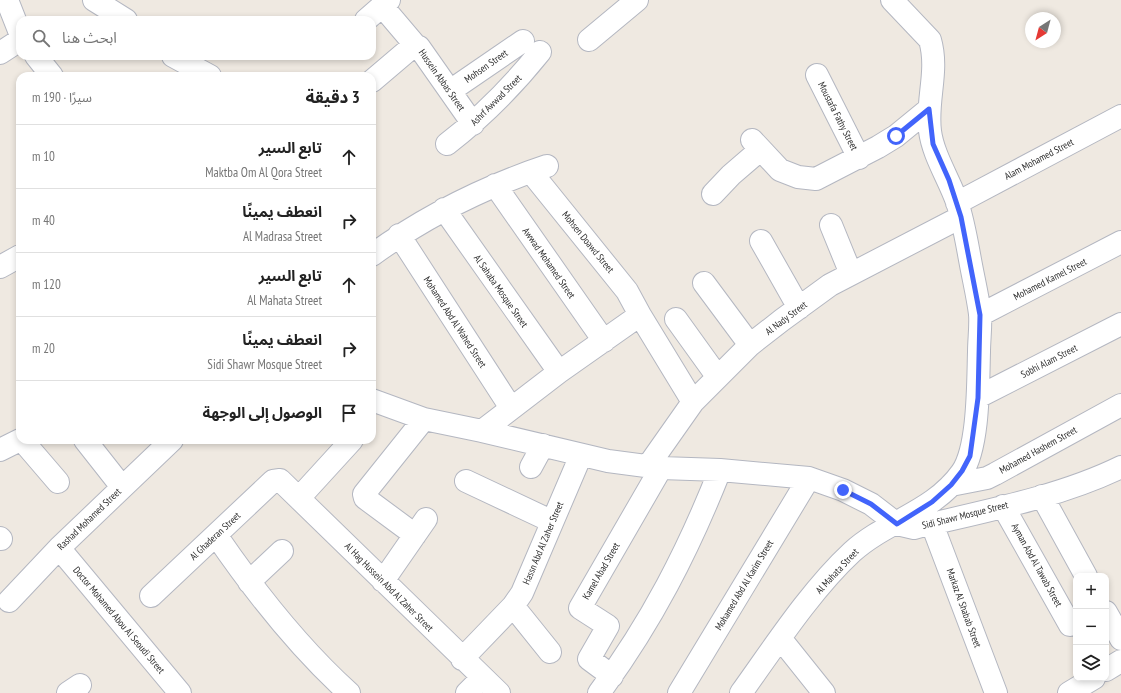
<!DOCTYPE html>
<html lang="ar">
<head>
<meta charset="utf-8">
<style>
	body { margin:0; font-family:"PT Sans Narrow","Noto Sans Arabic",sans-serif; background:#f2f2f2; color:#222; direction:rtl }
	.controls { position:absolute; right:12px; bottom:12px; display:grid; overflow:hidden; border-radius:8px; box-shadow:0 2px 6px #0003 }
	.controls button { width:36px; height:36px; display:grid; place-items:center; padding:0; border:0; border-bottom:1px solid #e0e0e0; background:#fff; color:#222; font:20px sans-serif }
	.compass { position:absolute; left:1025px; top:12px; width:36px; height:36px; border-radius:50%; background:#fff; box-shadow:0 2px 6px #0003; rotate:216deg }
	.stop { position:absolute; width:12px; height:12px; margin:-9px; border:3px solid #4264fb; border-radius:50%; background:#fff }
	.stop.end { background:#4264fb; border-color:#fff; box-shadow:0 1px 4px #0008 }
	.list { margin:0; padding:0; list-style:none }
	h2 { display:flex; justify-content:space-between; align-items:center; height:52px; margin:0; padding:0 16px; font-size:17px }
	h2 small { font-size:13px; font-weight:400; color:#767676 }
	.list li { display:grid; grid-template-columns:26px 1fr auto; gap:12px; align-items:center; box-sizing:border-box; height:64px; padding:0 16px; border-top:1px solid #e0e0e0 }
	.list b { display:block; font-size:15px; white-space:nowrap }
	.list p { margin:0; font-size:13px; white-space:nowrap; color:#767676 }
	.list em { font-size:13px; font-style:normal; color:#767676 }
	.icon { flex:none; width:22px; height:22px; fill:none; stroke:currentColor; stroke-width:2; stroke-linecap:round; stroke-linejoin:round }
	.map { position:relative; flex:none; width:1121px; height:693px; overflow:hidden; direction:ltr }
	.search { position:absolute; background:#fff; box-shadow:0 2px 6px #0003; left:16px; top:16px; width:360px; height:44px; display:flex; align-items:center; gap:10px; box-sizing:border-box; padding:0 14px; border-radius:12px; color:#767676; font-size:15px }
	.panel { position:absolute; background:#fff; box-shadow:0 2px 6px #0003; left:16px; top:72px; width:360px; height:372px; border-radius:12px; direction:rtl }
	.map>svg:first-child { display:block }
</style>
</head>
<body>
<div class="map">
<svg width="1121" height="693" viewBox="0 0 1121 693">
	<rect width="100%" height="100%" fill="#efe9e1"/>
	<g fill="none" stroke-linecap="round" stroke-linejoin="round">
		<g stroke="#b4b7c1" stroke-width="24">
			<path id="minor" d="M 7,0 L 20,33
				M 94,0 L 126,20
				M 382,6 L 416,46
				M 366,20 L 389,0
				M 589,40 L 637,0
				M 0,53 L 20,40
				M 36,56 L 52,76
				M 173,56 L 210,76
				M 817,75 L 859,158
				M 372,81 L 412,47 L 419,47 L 473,124
				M 450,91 L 523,41
				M 752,140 L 780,170 L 798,177 L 816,179 L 878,147 L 896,136 L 929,109
				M 447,144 C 482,117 512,87 540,52
				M 531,172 L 627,291 L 640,315 L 693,402
				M 495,185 L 604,341
				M 713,194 L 731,175 L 760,150
				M 957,203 L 1121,116
				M 444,209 L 559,372
				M 831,225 L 851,274
				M 399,235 L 511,408
				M 761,241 L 799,308
				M 372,255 C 426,216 484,187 547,166
				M 0,267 L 20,256
				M 704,283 L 750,345
				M 980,315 L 1121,242
				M 676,319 L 717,376
				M 978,397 L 1121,324
				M 372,400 L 424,419 L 482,431 L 608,461 L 661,468 L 720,470 L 809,478 L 843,490 L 871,504 L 897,524 L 914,528 C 981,512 1060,497 1121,467
				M 482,431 L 559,372 L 640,315
				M 22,440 L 58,482
				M 85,440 L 122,487
				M 0,450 L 20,440
				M 648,466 L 693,402 L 750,345 L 782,320 L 830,285 L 961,217
				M 531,467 L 543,445
				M 466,481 L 551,521
				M 951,485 L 987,478 L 995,474 L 1121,405
				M 1042,496 L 1086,576
				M 299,498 L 352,440
				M 1003,506 L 1070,625
				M 932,524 L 996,693
				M 216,535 C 255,592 297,646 349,693
				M 415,535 L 365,498 L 364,494 L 424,419
				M 0,538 L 1,539
				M 59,548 L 180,693
				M 383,581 L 426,519
				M 249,582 L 282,551
				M 151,596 L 273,481 L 280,480 L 499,693
				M 9,601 L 59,548 L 172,440
				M 513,606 L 550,652
				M 1106,612 L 1121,639
				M 780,638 L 824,693
				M 462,659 L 513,606 L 522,593 L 581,455
				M 1106,670 L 1121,661
				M 612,676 L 589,659 L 608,626 L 580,608 L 661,468
				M 68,693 L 80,685
				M 467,693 L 482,678
				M 599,693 C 651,623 688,551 720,470
				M 679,693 L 809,478
				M 741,693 C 774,647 811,590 852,552 C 886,521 934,512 962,472 C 979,447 978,383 979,352 C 979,340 981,326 980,314 C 978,298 974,281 971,265 C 967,244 964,223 957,202 C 949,179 933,155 930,131 C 926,100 939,71 930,40 L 892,0
				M 1069,693 L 1094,678"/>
		</g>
		<use href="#minor" stroke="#fff" stroke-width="22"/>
	</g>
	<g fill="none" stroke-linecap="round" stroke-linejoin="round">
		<path stroke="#4264fb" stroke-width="5" d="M 843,490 L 871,504 L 897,524 L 932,502 L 951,485 L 962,471 L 970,456 L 978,398 L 980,315 L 961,217 L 949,180 L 933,144 L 929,109 L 896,136"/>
	</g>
	<g text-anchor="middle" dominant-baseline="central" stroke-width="4" stroke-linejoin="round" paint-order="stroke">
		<g font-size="10" fill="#2e2e2e" stroke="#fff">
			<text transform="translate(486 66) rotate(-35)">Mohsen Street</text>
			<text transform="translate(442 80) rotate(55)">Hussein Abbas Street</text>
			<text transform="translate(496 100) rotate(-45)">Ashrf Awwad Street</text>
			<text transform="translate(838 116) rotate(63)">Moustafa Fathy Street</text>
			<text transform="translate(1039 159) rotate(-28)">Alam Mohamed Street</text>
			<text transform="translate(588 242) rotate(51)">Mohsen Doawd Street</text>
			<text transform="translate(549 263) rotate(55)">Awwad Mohamed Street</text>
			<text transform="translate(1050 279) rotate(-27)">Mohamed Kamel Street</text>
			<text transform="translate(501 291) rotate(55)">Al Sahaba Mosque Street</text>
			<text transform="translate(786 318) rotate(-37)">Al Nady Street</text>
			<text transform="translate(455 322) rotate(57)">Mohamed Abd Al Wahed Street</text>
			<text transform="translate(1049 361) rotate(-27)">Sobhi Alam Street</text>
			<text transform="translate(1038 450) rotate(-29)">Mohamed Hashem Street</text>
			<text transform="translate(965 515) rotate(-14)">Sidi Shawr Mosque Street</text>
			<text transform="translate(89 519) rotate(-44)">Rashad Mohamed Street</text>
			<text transform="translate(215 536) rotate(-43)">Al Ghaderan Street</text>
			<text transform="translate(543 543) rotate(-67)">Hassn Abd Al Zaher Street</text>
			<text transform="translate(1037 565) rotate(61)">Ayman Abd Al Tawab Street</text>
			<text transform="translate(601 571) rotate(-60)">Kamel Abad Street</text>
			<text transform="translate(837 571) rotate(-47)">Al Mahata Street</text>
			<text transform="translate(744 585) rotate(-59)">Mohamed Abd Al Karim Street</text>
			<text transform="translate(389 587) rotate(45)">Al Hag Hussein Abd Al Zaher Street</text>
			<text transform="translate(964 608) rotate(70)">Markaz Al Shabab Street</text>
			<text transform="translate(119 620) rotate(50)">Doctor Mohamed Abou Al Seoudi Street</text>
		</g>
	</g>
</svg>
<div class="controls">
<button>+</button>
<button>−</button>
<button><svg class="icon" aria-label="layers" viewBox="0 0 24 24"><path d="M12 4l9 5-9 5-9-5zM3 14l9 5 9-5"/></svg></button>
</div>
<svg class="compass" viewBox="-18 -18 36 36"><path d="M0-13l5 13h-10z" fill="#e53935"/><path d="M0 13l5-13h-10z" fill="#767676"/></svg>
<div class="stop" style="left:896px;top:136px"></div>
<div class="stop end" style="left:843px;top:490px"></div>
<div class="search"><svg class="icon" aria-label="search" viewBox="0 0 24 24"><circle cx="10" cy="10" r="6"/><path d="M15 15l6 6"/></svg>ابحث هنا</div>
<section class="panel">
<h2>3 دقيقة<small>سيرًا · 190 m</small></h2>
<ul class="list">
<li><svg class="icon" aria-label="ahead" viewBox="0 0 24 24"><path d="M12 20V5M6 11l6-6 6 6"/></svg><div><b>تابع السير</b><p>Maktba Om Al Qora Street</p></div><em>10 m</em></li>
<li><svg class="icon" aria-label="right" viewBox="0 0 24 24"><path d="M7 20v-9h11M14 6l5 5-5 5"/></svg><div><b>انعطف يمينًا</b><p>Al Madrasa Street</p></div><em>40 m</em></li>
<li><svg class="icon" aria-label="ahead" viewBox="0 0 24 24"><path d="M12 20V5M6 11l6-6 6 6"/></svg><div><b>تابع السير</b><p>Al Mahata Street</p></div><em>120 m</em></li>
<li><svg class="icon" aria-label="right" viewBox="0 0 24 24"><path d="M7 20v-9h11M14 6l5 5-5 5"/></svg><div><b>انعطف يمينًا</b><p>Sidi Shawr Mosque Street</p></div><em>20 m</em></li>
<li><svg class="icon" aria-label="arrive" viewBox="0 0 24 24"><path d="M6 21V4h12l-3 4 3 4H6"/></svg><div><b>الوصول إلى الوجهة</b></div></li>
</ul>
</section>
</div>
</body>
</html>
